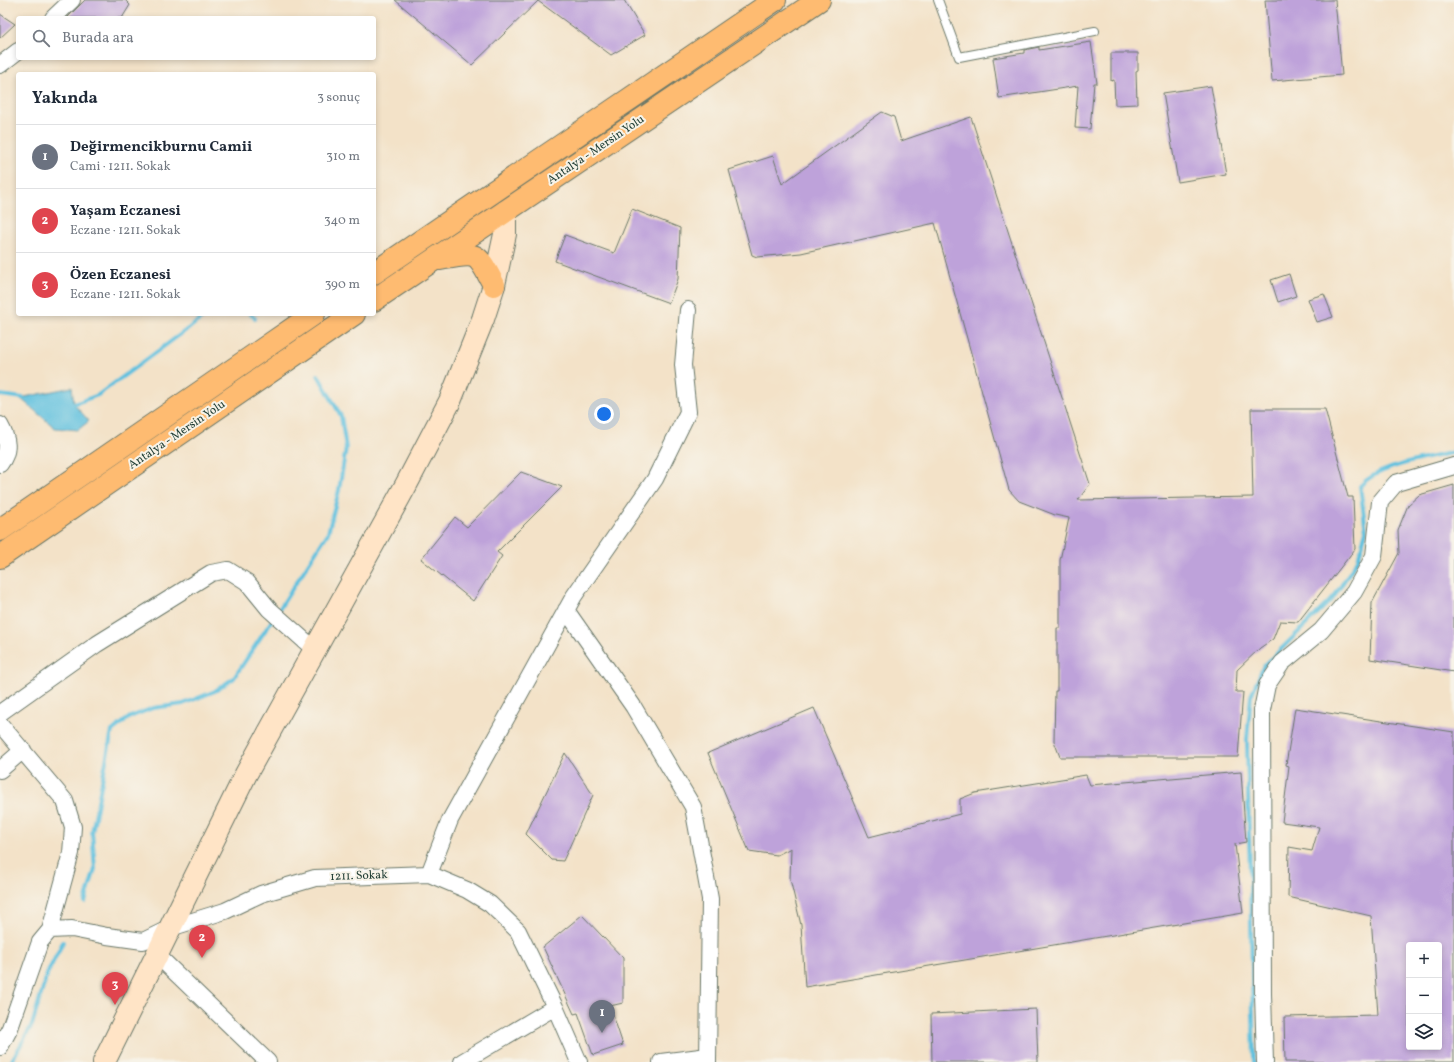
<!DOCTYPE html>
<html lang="tr">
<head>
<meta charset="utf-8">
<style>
	body { margin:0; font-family:Vollkorn,serif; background:#f2f2f3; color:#1f2937 }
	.controls { position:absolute; right:12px; bottom:12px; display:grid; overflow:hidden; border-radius:4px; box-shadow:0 2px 6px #0003 }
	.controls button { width:36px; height:36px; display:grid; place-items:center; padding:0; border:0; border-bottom:1px solid #e0e1e3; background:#fff; color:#1f2937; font:20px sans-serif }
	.you { position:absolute; left:604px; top:414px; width:14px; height:14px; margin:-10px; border:3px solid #fff; border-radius:50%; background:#1a73e8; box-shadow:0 0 0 6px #1a73e833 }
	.badge { display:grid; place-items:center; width:26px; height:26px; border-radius:50%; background:#1a73e8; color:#fff; font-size:13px; font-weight:700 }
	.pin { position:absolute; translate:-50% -33px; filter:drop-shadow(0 1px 2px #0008) }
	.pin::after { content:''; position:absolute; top:21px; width:14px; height:12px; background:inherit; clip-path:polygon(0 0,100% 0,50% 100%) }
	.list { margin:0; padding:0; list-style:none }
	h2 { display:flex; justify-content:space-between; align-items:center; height:52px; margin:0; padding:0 16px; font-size:17px }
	h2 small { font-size:13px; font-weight:400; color:#747a83 }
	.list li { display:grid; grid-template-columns:26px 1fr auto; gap:12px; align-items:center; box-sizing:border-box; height:64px; padding:0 16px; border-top:1px solid #e0e1e3 }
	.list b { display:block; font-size:15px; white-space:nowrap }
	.list p { margin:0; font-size:13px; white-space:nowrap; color:#747a83 }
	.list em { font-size:13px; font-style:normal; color:#747a83 }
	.icon { flex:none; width:22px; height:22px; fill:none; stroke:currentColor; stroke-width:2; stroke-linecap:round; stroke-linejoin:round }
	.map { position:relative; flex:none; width:1454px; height:1062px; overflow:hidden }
	.search { position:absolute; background:#fff; box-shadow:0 2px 6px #0003; left:16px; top:16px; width:360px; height:44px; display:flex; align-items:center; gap:10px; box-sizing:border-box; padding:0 14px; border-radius:4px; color:#747a83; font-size:15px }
	.panel { position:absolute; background:#fff; box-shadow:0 2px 6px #0003; left:16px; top:72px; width:360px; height:244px; border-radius:4px }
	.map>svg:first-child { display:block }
</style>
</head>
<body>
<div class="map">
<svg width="1454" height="1062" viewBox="0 0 1454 1062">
	<rect width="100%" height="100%" fill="#f7f3e8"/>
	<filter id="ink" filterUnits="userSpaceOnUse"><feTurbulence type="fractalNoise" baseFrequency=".025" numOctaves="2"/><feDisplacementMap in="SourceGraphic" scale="8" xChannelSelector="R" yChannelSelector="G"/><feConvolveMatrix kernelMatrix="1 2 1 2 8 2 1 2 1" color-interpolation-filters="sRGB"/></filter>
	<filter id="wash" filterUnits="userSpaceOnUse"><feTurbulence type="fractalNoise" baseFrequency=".012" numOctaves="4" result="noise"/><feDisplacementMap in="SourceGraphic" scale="16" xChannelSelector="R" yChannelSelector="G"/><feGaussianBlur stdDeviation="0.9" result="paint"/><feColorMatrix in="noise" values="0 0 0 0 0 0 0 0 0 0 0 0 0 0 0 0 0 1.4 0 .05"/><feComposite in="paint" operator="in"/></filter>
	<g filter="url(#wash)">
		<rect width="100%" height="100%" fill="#f3e2c8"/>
		<path fill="#61c1df" stroke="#407f8a" d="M 72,387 L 74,404 L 89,421 L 78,430 L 55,428 L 20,398 Z"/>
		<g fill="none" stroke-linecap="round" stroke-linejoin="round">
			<path stroke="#61c1df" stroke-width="4" d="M 250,314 L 255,318
				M 0,395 L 23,398
				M 70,404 L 74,404 L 98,395 L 208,314
				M 278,611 L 328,533 L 339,490 L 346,448 L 341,416 L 318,375
				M 85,902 L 95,869 L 92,832 L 112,731 L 130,717 L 153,708 L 183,704 L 215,691 L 234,678 L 274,617
				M 11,1062 L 32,1025 L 47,974 L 63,942
				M 1254,1062 L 1247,740 L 1251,696 L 1263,667 L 1334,597 L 1358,559 L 1366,531 L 1360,486 C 1378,465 1428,459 1454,452"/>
		</g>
		<g id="blocks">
			<path fill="#bea2da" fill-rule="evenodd" d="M 85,0 L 125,0 L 130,5 L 122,18 L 67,18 Z
				M 395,0 L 624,0 L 645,35 L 611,55 L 538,1 L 472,65 Z
				M 1265,0 L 1335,0 L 1342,75 L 1272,81 Z
				M 0,14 L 15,24 L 0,38 Z
				M 1091,42 L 1097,83 L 1094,83 L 1090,129 L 1075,128 L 1078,86 L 999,98 L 993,58 L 1024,53 L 1024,50 L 1039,47 L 1039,50 Z
				M 1111,53 L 1138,53 L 1138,70 L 1136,71 L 1137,104 L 1115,105 L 1114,80 L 1111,81 Z
				M 1211,86 L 1226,174 L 1178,182 L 1163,93 Z
				M 882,112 L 894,117 L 901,141 L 971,117 L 1090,484 L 1078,500 L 1253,497 L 1251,409 L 1325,409 L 1348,497 L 1353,497 L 1355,549 L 1298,622 L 1280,621 L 1273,639 L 1260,648 L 1237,670 L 1236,692 L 1243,692 L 1238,757 L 1060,757 L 1054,741 L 1055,691 L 1057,691 L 1057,628 L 1060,628 L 1060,560 L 1069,518 L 1055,515 L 1019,501 L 1009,490 L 935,223 L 801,253 L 757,257 L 752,255 L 729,170 L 773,156 L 782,184 Z
				M 632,209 L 680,228 L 678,279 L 669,303 L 555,261 L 565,235 L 614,253 Z
				M 1289,274 L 1296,296 L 1278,302 L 1271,280 Z
				M 1324,294 L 1333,317 L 1317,322 L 1308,299 Z
				M 521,472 L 562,487 L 497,552 L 502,556 L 473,601 L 421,559 L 455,517 L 467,527 Z
				M 1454,485 L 1454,672 L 1370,659 L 1372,603 L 1399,553 L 1398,530 L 1408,505 L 1419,495 Z
				M 814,708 L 869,837 L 960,814 L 960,799 L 975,793 L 1086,775 L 1090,785 L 1241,772 L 1246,842 L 1235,844 L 1243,913 L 805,987 L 801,925 L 790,879 L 791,848 L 777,855 L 749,851 L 708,753 Z
				M 1295,708 L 1454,732 L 1454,1062 L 1285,1062 L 1284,1017 L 1378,1015 L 1371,916 L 1288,897 L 1289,847 L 1312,851 L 1319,827 L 1282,822 L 1289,766 L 1286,765 ZM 1409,945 L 1439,945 L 1439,1047 L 1409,1047 Z
				M 565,753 L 593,795 L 563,861 L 552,860 L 526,834 Z
				M 582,915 L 623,958 L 623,1003 L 610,1006 L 623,1045 L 593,1055 L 578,1013 L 574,1014 L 543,947 Z
				M 1036,1009 L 1038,1062 L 932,1062 L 931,1014 Z"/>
		</g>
	</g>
	<g filter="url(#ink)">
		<use href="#blocks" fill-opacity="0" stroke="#697768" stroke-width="1"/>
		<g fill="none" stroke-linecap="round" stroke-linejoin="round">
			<g stroke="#697768" stroke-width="10">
				<path id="lane" d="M 938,0 L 959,57 L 1095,31"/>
			</g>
			<g stroke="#697768" stroke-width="18">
				<path id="street" d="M 53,18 L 72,0
					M 0,65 L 18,51
					M 0,425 C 8,439 10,451 0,464
					M 566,610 L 633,706 L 693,807 L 710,899 L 708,1062
					M 0,713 L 97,644 L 211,573 L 228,570 L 247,582 L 269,609 L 315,650
					M 0,724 L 65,801 L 73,827 L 71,853 L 50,930 L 40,942 L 10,1028 L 0,1047
					M 0,770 L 23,750
					M 429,874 L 450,820 L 574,596 L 655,479 L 688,412 L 683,365 L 688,310
					M 50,930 L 72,929 L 107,936 L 143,941 L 170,928 L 225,911 L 261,894 L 315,878 L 429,874 L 467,890 L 490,904 L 518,931 L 555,1007 L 579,1062
					M 157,955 L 268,1062
					M 462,1062 L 555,1007
					M 661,1062 L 708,1056
					M 1265,1062 L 1263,994 L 1262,710 L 1267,685 L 1282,663 L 1321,631 L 1354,592 L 1374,556 L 1380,502 L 1396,483 L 1454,466"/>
			</g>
			<g stroke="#697768" stroke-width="24">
				<path id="secondary" d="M 104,1062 L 246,774 L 406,485 L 450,401 L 483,319 L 494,285 L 505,234 L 505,212"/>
			</g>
			<g stroke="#697768" stroke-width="24">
				<path id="highway" d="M 440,259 C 478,252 476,251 494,285
					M 374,273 L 775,0
					M 374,300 L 819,0
					M 0,530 L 314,314
					M 0,557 L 354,314"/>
			</g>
			<use href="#lane" stroke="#fff" stroke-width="8"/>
			<use href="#street" stroke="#fff" stroke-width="16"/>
			<use href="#secondary" stroke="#ffe4c6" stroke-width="22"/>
			<use href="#highway" stroke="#febb71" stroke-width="22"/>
		</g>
	</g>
	<g text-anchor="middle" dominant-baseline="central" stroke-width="4" stroke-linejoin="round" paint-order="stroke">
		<g font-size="12" fill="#1f3d34" stroke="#f7f3e8">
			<text transform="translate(596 150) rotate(-34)">Antalya - Mersin Yolu</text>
			<text transform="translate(177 435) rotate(-34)">Antalya - Mersin Yolu</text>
			<text transform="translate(359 876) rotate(-2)">1211. Sokak</text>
		</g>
	</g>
</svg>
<div class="controls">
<button>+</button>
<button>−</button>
<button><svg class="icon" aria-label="layers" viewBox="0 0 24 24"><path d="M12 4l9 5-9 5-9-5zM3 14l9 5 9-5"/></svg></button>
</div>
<div class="you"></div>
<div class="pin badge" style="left:602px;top:1033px;background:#6b7280">1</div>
<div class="pin badge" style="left:202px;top:958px;background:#e0444e">2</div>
<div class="pin badge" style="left:115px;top:1005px;background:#e0444e">3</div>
<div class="search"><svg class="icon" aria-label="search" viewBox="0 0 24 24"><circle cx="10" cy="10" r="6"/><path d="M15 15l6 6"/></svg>Burada ara</div>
<section class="panel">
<h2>Yakında<small>3 sonuç</small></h2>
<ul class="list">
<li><span class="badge" style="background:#6b7280">1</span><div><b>Değirmencikburnu Camii</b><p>Cami · 1211. Sokak</p></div><em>310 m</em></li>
<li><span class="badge" style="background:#e0444e">2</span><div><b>Yaşam Eczanesi</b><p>Eczane · 1211. Sokak</p></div><em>340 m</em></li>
<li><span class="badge" style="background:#e0444e">3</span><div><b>Özen Eczanesi</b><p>Eczane · 1211. Sokak</p></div><em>390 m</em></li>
</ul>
</section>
</div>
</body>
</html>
